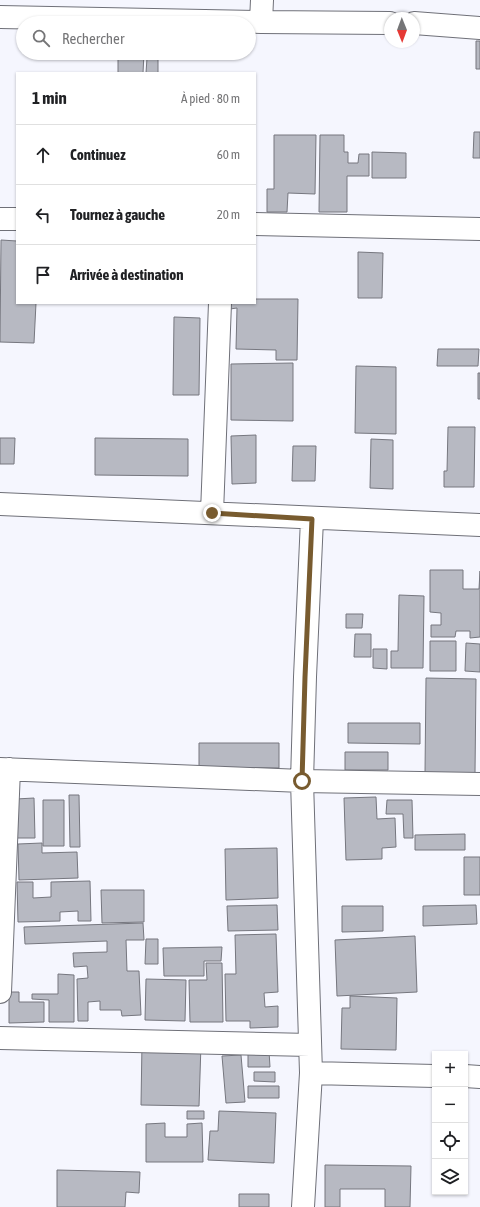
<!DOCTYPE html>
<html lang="fr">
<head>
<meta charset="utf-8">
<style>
	body { margin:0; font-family:"Asap Condensed",sans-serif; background:#f6f6f6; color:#202124 }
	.controls { position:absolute; right:12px; bottom:12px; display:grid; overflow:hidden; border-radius:0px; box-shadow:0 1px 3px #0004 }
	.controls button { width:36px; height:36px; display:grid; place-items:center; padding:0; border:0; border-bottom:1px solid #e0e0e0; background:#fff; color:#202124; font:20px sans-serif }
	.compass { position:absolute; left:384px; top:12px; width:36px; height:36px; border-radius:50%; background:#fff; box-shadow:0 1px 3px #0004; rotate:179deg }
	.stop { position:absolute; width:12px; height:12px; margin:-9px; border:3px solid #785b2f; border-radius:50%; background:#fff }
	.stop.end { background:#785b2f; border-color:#fff; box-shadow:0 1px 4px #0008 }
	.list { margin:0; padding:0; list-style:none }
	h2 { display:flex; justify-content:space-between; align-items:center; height:52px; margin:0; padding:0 16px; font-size:17px }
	h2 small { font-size:13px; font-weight:400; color:#757577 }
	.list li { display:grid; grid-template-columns:26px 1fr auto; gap:12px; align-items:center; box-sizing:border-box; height:60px; padding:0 16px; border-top:1px solid #e0e0e0 }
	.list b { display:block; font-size:15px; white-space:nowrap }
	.list em { font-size:13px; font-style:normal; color:#757577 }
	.icon { flex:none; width:22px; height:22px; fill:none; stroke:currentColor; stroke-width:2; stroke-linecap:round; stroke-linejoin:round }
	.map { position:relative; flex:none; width:480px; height:1207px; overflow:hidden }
	.search { position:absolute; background:#fff; box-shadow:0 1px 3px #0004; left:16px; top:16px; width:240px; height:44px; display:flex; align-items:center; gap:10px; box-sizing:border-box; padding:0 14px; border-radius:22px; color:#757577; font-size:15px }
	.panel { position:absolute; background:#fff; box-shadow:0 1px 3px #0004; left:16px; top:72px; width:240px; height:232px; border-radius:0px }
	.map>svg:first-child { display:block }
</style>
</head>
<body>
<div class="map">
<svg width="480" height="1207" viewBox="0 0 480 1207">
	<rect width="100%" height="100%" fill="#f5f6fe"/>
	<path fill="#b7b9c2" stroke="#76777f" d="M 476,41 L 480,41 L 480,69 L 476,69 Z
		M 118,53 L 144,53 L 143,73 L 118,73 Z
		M 147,58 L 158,58 L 158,73 L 146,73 Z
		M 474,132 L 480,132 L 480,158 L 473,158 Z
		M 274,135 L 316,135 L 315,194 L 288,193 L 287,212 L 267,212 L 267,189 L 274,189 Z
		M 320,135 L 344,135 L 344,152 L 348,152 L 348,163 L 358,163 L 359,154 L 369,154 L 369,176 L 347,176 L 347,212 L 319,212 Z
		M 372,152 L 406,153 L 406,178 L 372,178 Z
		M 1,240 L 17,241 L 17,303 L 36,303 L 34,343 L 0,342 Z
		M 358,252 L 383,253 L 382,298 L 358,298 Z
		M 255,299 L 298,299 L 297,360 L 276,360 L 276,350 L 236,349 L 237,308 L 230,309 L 230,303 L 255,303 Z
		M 174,317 L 200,318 L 199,395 L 173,395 Z
		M 438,349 L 479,349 L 478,366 L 437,366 Z
		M 293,363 L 293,421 L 231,420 L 231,364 Z
		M 356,366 L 396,367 L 396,434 L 355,433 Z
		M 478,373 L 480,373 L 480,399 L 478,399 Z
		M 448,427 L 475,427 L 474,487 L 444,487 L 444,471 L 447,471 Z
		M 256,435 L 256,483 L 232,484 L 231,436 Z
		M 0,438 L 15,438 L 14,464 L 0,464 Z
		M 95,438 L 188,439 L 188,476 L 95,475 Z
		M 371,439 L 393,440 L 393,489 L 370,488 Z
		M 293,446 L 316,446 L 315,481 L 292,481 Z
		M 430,570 L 463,570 L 463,589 L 479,589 L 480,571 L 480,637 L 470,638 L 470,631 L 456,631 L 455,637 L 431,637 L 431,625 L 441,625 L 441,613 L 430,612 Z
		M 399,595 L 424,596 L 423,668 L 391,668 L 391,651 L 398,651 Z
		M 346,614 L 363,614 L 362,628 L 346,628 Z
		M 355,634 L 371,634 L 371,657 L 354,657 Z
		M 430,641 L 456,641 L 456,671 L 430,671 Z
		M 466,643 L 480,644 L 480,672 L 465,671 Z
		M 373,649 L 387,649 L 387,669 L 373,668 Z
		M 426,678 L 476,679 L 475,774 L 425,773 Z
		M 348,723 L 420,723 L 420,744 L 348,743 Z
		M 199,743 L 279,743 L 279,768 L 199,767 Z
		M 345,752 L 388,752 L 388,770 L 345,770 Z
		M 69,795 L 79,795 L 80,847 L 70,847 Z
		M 376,797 L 377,819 L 395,818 L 396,847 L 382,848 L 382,859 L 346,860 L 344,798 Z
		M 34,798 L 35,838 L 17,838 L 16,799 Z
		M 43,800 L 64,800 L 64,846 L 43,846 Z
		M 387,800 L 412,800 L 413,838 L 404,838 L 403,814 L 386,814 Z
		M 465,834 L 465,850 L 415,850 L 415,835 Z
		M 42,843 L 42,853 L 77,852 L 78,878 L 19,880 L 18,844 Z
		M 277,848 L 278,898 L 226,900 L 225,849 Z
		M 464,857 L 480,857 L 480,895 L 464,895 Z
		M 90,881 L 91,921 L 78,921 L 78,911 L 60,912 L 60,921 L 18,922 L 17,882 L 33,882 L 33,898 L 51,897 L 51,882 Z
		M 101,890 L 144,890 L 144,922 L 102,923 Z
		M 277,905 L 278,930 L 228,931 L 227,906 Z
		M 476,905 L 477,924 L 423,926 L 423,906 Z
		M 342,906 L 383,906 L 383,931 L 342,932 Z
		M 143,923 L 144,940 L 126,940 L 127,971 L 139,971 L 141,1015 L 122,1016 L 121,1010 L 100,1010 L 100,1001 L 88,1002 L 88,1021 L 78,1021 L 77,979 L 88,978 L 87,966 L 74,967 L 73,953 L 107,952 L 107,941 L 25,944 L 24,927 Z
		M 276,934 L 278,992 L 264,993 L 265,1007 L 278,1006 L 278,1027 L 250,1028 L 250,1021 L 226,1021 L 225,974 L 236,974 L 235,935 Z
		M 415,936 L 417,992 L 337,996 L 335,940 Z
		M 146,939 L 158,939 L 158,964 L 145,964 Z
		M 222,947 L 221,961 L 204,961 L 204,976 L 164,976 L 163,948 Z
		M 206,963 L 222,963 L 223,1022 L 190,1022 L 189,980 L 207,980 Z
		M 58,974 L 74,975 L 74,1022 L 49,1022 L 49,1000 L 32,999 L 32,994 L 58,994 Z
		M 146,979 L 186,980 L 185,1021 L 145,1020 Z
		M 9,992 L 19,992 L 19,1002 L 44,1002 L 44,1022 L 9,1023 Z
		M 350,996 L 397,998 L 396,1050 L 341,1049 L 342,1008 L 350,1008 Z
		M 142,1043 L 201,1044 L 199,1106 L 141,1105 Z
		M 269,1051 L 270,1067 L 248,1067 L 248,1052 Z
		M 241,1055 L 245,1102 L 226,1103 L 222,1056 Z
		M 254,1072 L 275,1072 L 275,1082 L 254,1081 Z
		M 248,1086 L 279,1086 L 279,1098 L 248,1098 Z
		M 187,1111 L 204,1111 L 204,1119 L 187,1119 Z
		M 219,1111 L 276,1113 L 274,1163 L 208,1160 L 210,1131 L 218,1131 Z
		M 165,1123 L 165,1137 L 187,1137 L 187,1124 L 202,1123 L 203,1162 L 146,1162 L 146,1124 Z
		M 325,1165 L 411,1166 L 410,1207 L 385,1207 L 385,1189 L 340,1189 L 340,1207 L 325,1207 Z
		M 57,1170 L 140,1172 L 139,1193 L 126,1192 L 125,1207 L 57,1207 Z
		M 239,1194 L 269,1194 L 269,1207 L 239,1207 Z"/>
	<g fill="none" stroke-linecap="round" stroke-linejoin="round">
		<g stroke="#6f7078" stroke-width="24">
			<path id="street" d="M 0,17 L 261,22 L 390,23
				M 261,22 L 262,0
				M 414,23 L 480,28
				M 0,219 L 17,219
				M 255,224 L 480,229
				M 0,504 L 480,525
				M 212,513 L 220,303
				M 0,769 L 302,781 L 480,784
				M 0,992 L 9,769
				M 0,1038 L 310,1045
				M 311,1073 L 435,1076
				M 465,1076 L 480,1077
				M 303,1207 L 311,1073 L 302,781 L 305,677 L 312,519"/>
		</g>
		<use href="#street" stroke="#fff" stroke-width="22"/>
	</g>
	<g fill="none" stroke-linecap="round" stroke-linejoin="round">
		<path stroke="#785b2f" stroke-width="5" d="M 212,513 L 312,519 L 305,677 L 302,781"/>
	</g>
</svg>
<div class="controls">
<button>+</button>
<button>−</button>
<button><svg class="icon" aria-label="locate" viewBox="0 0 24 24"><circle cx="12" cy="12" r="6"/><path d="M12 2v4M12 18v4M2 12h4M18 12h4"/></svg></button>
<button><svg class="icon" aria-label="layers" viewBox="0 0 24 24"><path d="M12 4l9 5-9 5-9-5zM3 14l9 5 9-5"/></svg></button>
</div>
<svg class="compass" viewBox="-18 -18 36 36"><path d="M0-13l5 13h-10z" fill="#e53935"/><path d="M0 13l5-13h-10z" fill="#757577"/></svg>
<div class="stop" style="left:302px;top:781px"></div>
<div class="stop end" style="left:212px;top:513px"></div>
<div class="search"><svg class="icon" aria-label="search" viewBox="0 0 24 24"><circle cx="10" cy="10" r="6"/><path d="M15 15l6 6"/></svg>Rechercher</div>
<section class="panel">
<h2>1 min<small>À pied · 80 m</small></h2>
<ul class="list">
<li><svg class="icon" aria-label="ahead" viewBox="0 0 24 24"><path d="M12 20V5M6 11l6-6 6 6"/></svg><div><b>Continuez</b></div><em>60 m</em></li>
<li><svg class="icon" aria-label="left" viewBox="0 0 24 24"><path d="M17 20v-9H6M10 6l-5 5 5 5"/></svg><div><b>Tournez à gauche</b></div><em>20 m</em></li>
<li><svg class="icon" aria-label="arrive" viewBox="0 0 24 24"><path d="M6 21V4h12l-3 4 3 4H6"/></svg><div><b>Arrivée à destination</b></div></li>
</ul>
</section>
</div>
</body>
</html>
